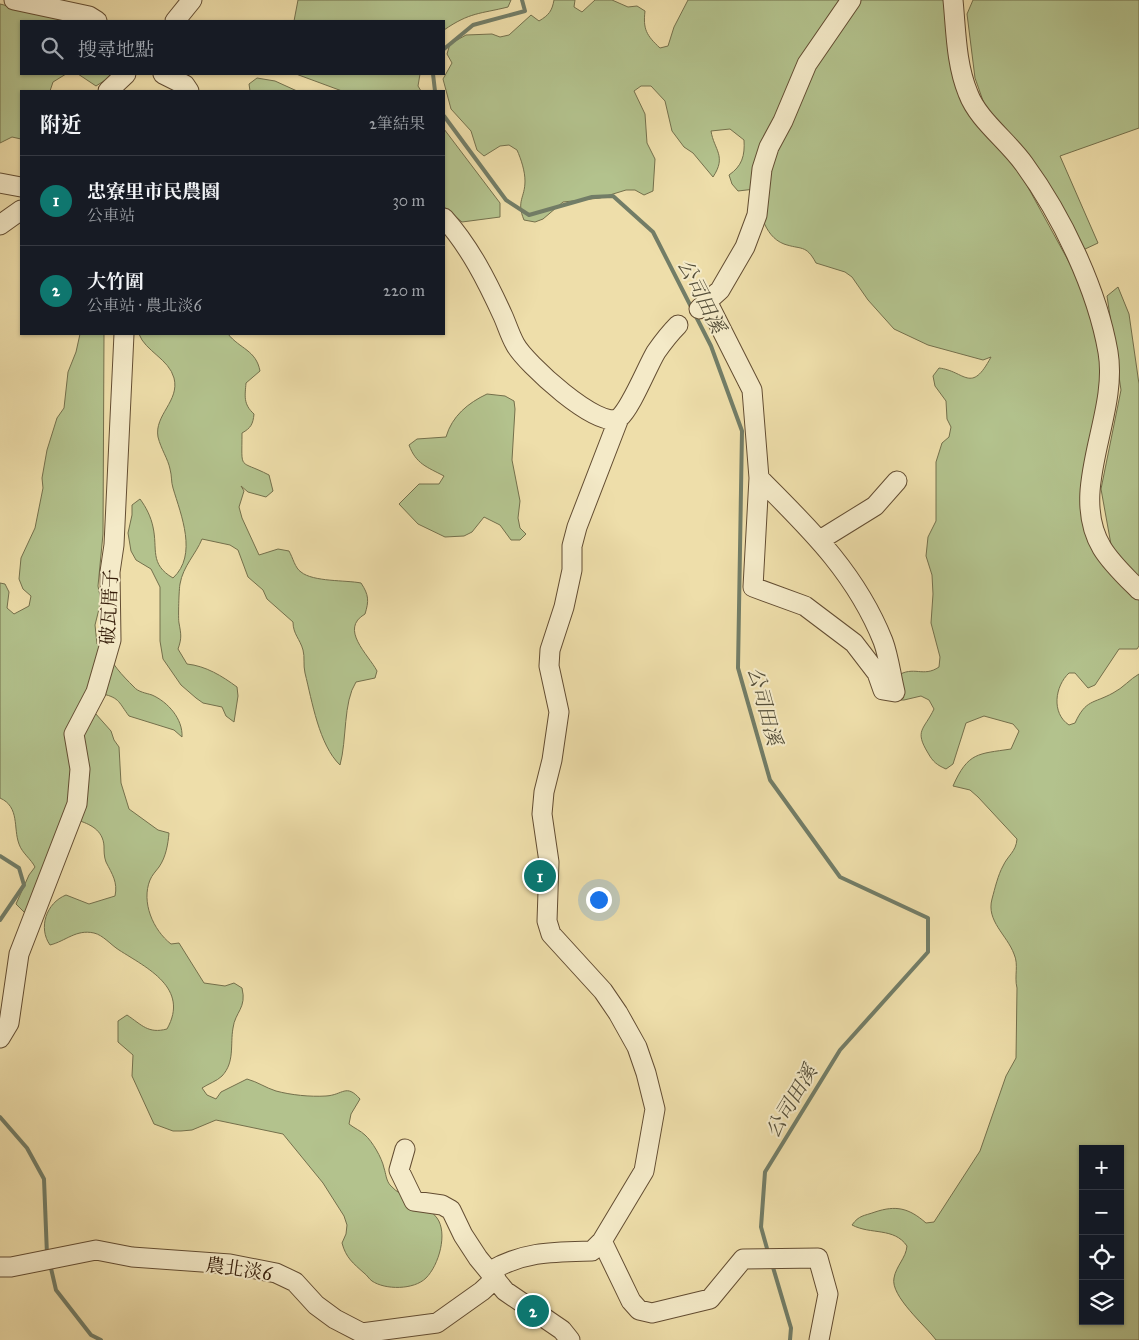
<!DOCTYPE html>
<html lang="zh-TW">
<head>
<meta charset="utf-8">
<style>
	body { margin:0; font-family:"IM FELL Great Primer","Noto Serif TC",serif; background:#20242c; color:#f1f3f6 }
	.controls { position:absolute; right:15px; bottom:15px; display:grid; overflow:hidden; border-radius:0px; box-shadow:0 1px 4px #0004 }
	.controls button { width:45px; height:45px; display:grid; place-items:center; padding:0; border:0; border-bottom:1px solid #363941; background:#171b24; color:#f1f3f6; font:25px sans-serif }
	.you { position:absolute; left:598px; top:899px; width:18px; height:18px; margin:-12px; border:4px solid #fff; border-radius:50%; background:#1a73e8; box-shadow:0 0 0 8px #1a73e833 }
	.badge { display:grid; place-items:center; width:32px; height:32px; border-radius:50%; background:#0f766e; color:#fff; font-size:16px; font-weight:700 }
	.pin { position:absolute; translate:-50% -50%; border:2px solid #fff; box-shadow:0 1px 5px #0006 }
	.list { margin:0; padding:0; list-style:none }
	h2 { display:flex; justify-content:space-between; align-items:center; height:65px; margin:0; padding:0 20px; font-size:21px }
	h2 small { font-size:16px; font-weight:400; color:#9ea1a6 }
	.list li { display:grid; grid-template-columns:32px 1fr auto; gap:15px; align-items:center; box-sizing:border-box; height:90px; padding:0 20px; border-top:1px solid #363941 }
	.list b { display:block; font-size:19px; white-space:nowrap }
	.list p { margin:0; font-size:16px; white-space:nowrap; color:#9ea1a6 }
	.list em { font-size:16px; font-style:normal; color:#9ea1a6 }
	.icon { flex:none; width:28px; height:28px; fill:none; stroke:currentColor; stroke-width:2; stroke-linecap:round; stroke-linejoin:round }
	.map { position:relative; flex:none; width:1139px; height:1340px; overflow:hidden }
	.search { position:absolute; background:#171b24; box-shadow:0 1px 4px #0004; left:20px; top:20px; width:425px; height:55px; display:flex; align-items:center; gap:12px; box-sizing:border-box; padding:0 18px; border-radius:0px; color:#9ea1a6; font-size:19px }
	.panel { position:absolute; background:#171b24; box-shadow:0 1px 4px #0004; left:20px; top:90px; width:425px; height:245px; border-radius:0px }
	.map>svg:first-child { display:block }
</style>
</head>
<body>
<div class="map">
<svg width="1139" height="1340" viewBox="0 0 1139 1340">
	<rect width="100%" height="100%" fill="#eedeaa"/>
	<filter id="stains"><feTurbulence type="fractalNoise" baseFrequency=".004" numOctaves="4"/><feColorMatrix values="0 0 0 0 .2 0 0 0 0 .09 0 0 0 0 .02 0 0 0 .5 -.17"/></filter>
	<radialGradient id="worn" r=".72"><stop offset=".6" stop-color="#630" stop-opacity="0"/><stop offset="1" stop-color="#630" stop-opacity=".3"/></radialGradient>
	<path fill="#b3c28d" stroke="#74704c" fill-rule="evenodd" d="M 298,0 L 511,0 L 508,7 C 480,14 470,12 444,30 L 444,21 L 294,21 Z
		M 554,0 L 575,0 L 574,7 L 582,12 L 595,0 L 612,0 L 628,7 L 637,6 L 645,11 C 643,29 646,35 660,48 L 668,46 L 674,27 L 688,0 L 953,0 L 978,119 L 1024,180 L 1086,293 L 1107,374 L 1089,494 L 1107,567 L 1139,600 L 1139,646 L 1137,649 L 1119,649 L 1095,685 L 1088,688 L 1075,673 L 1069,673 C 1055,686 1051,713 1069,725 L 1075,723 C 1086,699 1093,704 1113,693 C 1123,688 1130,679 1139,674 L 1139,1340 L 936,1340 C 926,1326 890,1296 894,1278 C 896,1266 906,1258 907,1246 C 894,1227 871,1235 852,1225 C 859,1215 864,1216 875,1212 C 896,1205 909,1208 926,1223 L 934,1222 L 980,1151 L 1006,1076 L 1016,1058 L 1017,988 C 1014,976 1019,965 1014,954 C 1007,935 986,921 992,899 C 995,888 998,875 1003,866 C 1008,855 1016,852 1017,839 L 978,797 L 970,790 L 953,786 C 968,752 978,754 1011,749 L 1019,731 L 1013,724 L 984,716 L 966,723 L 953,764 L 946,769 C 937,765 933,762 928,753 C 914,730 924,730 934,709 L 929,700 L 921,696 L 904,700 L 894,700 L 897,676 C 914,665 923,678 939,667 L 940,657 L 931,623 L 933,594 L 932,575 L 926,556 L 928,537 L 936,521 L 936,462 L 942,443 L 949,437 L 951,427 L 947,419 L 946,401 L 935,386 L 933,376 L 939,368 C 965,371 971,395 991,357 L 983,360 L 928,345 L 894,329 L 868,300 L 852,277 L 845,272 L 816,263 C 806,244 801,250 784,244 C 763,236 759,208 755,189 L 738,191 L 732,184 L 729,175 C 742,166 745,156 744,140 L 730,129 L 711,131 C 714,150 727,156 713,177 L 693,153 L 684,147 L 672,131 L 665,101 L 651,86 L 641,86 L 634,91 L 645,114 L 647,143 L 655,159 L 653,191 L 644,195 L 635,190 L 626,190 L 600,198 L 563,202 L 543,219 L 535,222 L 524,220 C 516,201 525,198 525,181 C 525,171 521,159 517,150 L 509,145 L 500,146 L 484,156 L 477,150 L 471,131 L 451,109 L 443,79 L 452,63 L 447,54 L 450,44 L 466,35 L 492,34 L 500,37 L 509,35 L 531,15 L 539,21 C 549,15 552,11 554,0 ZM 1083,1149 L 1120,1149 L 1120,1321 L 1083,1321 Z
		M 973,0 L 1139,0 L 1139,128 L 1060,156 L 1098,243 L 1083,250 L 988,115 L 975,78 L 967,14 Z
		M 0,4 L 69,21 L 21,21 L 21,74 L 66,74 L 53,82 L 50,91 L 21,91 L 21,139 L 12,137 L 0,143 Z
		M 78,74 L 115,74 L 96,86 Z
		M 296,74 L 420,74 L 418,86 L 421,91 L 342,91 Z
		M 257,78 L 275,81 L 297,91 L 250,91 L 249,84 Z
		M 444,129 L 500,203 L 500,217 L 462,222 L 444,207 Z
		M 1118,287 L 1129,314 L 1139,384 L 1139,583 L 1112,550 L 1101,489 L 1121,390 L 1107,296 Z
		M 80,334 L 104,334 L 103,534 L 98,586 L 101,601 L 95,625 L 97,644 L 105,647 C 111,664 122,675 134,687 C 138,692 146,693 152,695 C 168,702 183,719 182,737 L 174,730 L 129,716 C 119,703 120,698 103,694 L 95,713 L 111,731 L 114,740 L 119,747 L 121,783 L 129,809 L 158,830 L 169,833 C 168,844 166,857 159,867 C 156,871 152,875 150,880 C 141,902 153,930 171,944 L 179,943 L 204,983 L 225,986 L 234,983 L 242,988 C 247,1008 235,1012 233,1028 C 230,1045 235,1062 222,1076 C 217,1081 208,1084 202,1088 L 207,1095 L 216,1099 L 221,1092 L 247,1079 C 258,1082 266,1088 276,1091 C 291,1095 310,1097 326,1096 C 343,1095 346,1083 360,1099 L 351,1114 L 349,1124 C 354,1128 361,1131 365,1135 C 372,1141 382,1158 384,1168 C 386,1174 386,1180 390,1185 C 403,1200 426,1202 437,1218 C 448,1233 439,1265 426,1278 C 414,1290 385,1290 372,1281 C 369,1279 367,1275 364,1273 C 353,1263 346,1258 342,1243 L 346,1234 L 347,1225 L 344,1216 L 323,1183 L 283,1134 L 216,1120 L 192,1130 L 181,1131 L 173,1131 L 154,1124 L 132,1076 L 133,1055 L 118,1042 L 118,1021 L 127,1015 C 142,1025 148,1034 167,1029 C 190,988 147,968 119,950 C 111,945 103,935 94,933 C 76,929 66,941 50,945 C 38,928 46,903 66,895 L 89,904 L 115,896 C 118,882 112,874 106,862 C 104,857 104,851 104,846 C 103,830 90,824 77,820 L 28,916 L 16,904 L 29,875 L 35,867 C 31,859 22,853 19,844 C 13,828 20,807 0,798 L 0,583 L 5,584 L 9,592 L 7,608 L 14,614 L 29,606 L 31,596 L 23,589 L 19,579 L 21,558 L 35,528 L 43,488 L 42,478 L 47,450 L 57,418 L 64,408 L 68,372 L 76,352 Z
		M 139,334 L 228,334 C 240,349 256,350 260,371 L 246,383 C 245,396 243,404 254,414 C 253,424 251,428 242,433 C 242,472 238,459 269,475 L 273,491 L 266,497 L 248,492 L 241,486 L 244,491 L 239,507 L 242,518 L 259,555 L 278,549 L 289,551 C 293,558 295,568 301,572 C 313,582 346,580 361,583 C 369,595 369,601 365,614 C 339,629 368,654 377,671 L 375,678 L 356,682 C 343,702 347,740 340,765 C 319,745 312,701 305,673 C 303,665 305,657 303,650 C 300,639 293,634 293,622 L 267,599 L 263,590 L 248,577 L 238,550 L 230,545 L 202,539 C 196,554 183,566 180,584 C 179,588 178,619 179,623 C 181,634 182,638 178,649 L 187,664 C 206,666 222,676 237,687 L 238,696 L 234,722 L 226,716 L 222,707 L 203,703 L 196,698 L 181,685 L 163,659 L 160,641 L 160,587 L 151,569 L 136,560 L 131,551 L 128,533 L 132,515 L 132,505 L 140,499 C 146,507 151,517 153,527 C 158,549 149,564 173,578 C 198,555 181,515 173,488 C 171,482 172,476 170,469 C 168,459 161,449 158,437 C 154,415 180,401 174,378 C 169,359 145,351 139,334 Z
		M 487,394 L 505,396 L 514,401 L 515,409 L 512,460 L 520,501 L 518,518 L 520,528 L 526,534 L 520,540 L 511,540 L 500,525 L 484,517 L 472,532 L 464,536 L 445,537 L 418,524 L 399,504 L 419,484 L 439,484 L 444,476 C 427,467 416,464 409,445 L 417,439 L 446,437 C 452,416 468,403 487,394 Z"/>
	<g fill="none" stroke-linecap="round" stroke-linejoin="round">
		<path stroke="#727d67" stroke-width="4" d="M 444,49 L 473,25 L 525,11 L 522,0
			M 433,74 L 435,91
			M 444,116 L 506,200 L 529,215 L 592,197 L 613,196 L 653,232 L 711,346 L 742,431 L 738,668 L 770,780 L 840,877 L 928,918 L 928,952 L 840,1050 L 765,1172 L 761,1227 L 768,1252
			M 0,856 L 19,868 L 24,885 L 0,920
			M 0,1117 L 27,1148 L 44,1179 L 47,1255
			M 50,1264 L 56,1290 L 91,1335 L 101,1340
			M 772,1264 L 791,1328 L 790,1340"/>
		<g stroke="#634d32" stroke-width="21">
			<path id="minor" d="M 14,0 L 89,16 L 97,21
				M 953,0 C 956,30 956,64 968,93 C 978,120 1007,140 1024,164 C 1062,216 1097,289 1108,352 C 1119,416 1067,490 1102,548 C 1111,563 1126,577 1139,590
				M 175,21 L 192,0
				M 163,74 L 185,85 L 189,91
				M 108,91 L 126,74
				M 0,183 L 21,187
				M 444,218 C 470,247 487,281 503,316 C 507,325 510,335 515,344 C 524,362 600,432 619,418 C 631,408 647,367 656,352 C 663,342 670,333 678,325
				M 0,225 L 21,210
				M 707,301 L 752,390 L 759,478 L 753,587 L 805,606 L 854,643 L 877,673 L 883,690 L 895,692 C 891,676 889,657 883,641 C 856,573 809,528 759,478
				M 699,309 L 720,290 L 745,247 L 757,215 L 762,169 L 769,147 L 783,121 L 807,64 L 851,0
				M 820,540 L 875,506 L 897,481
				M 0,1038 L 9,1023 L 19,954 L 77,804 L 80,769 L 74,734 L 96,692 L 111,640 L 110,572 L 114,545 L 124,334
				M 405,1149 L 399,1170 L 414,1201 L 442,1205 L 451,1210 L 463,1235 L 478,1258 L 505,1291 L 562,1330 L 570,1340
				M 602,1241 L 631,1301 L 639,1310 L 652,1313 L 710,1299 L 743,1259 L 818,1258 L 828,1294 L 819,1340
				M 0,1267 L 11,1267 L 96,1250 L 132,1257 L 230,1264 L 276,1273 L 295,1282 L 316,1305 L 335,1319 L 362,1333 L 437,1323 L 482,1291 L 496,1278
				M 490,1271 C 525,1251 554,1252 592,1251 L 602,1241 L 644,1171 L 655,1109 L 646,1073 L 637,1047 L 618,1013 L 603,991 L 551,934 L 547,921 L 549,862 L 542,814 L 544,792 L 552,760 L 559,712 L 549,666 L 550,650 L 564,607 L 572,570 L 572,546 L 577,527 L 619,418"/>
		</g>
		<use href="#minor" stroke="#f4eac8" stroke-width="19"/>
	</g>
	<g text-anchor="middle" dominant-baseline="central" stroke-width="4" stroke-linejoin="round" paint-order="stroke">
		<g font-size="19" fill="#351d0a" stroke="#f4eac8">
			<text transform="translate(109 607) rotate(-87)">破瓦厝子</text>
			<text transform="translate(239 1269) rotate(8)">農北淡6</text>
		</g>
		<g font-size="20" font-style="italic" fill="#534d38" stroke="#f4eac8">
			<text transform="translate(702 296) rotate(63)">公司田溪</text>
			<text transform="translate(765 706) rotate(75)">公司田溪</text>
			<text transform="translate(791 1101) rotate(-59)">公司田溪</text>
		</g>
	</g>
	<rect width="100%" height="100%" filter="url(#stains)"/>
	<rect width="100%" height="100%" fill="url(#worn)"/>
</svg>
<div class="controls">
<button>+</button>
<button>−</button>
<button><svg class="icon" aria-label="locate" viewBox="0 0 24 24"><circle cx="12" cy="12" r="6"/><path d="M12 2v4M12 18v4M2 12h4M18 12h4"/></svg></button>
<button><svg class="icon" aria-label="layers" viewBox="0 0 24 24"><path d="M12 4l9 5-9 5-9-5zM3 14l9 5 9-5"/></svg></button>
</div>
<div class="you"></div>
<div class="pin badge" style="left:540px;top:876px">1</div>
<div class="pin badge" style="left:533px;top:1311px">2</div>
<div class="search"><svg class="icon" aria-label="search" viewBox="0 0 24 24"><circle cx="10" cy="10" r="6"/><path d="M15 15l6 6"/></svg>搜尋地點</div>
<section class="panel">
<h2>附近<small>2筆結果</small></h2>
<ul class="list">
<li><span class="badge">1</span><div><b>忠寮里市民農園</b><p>公車站</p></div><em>30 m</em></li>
<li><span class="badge">2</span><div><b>大竹圍</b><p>公車站 · 農北淡6</p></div><em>220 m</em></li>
</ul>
</section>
</div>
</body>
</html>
